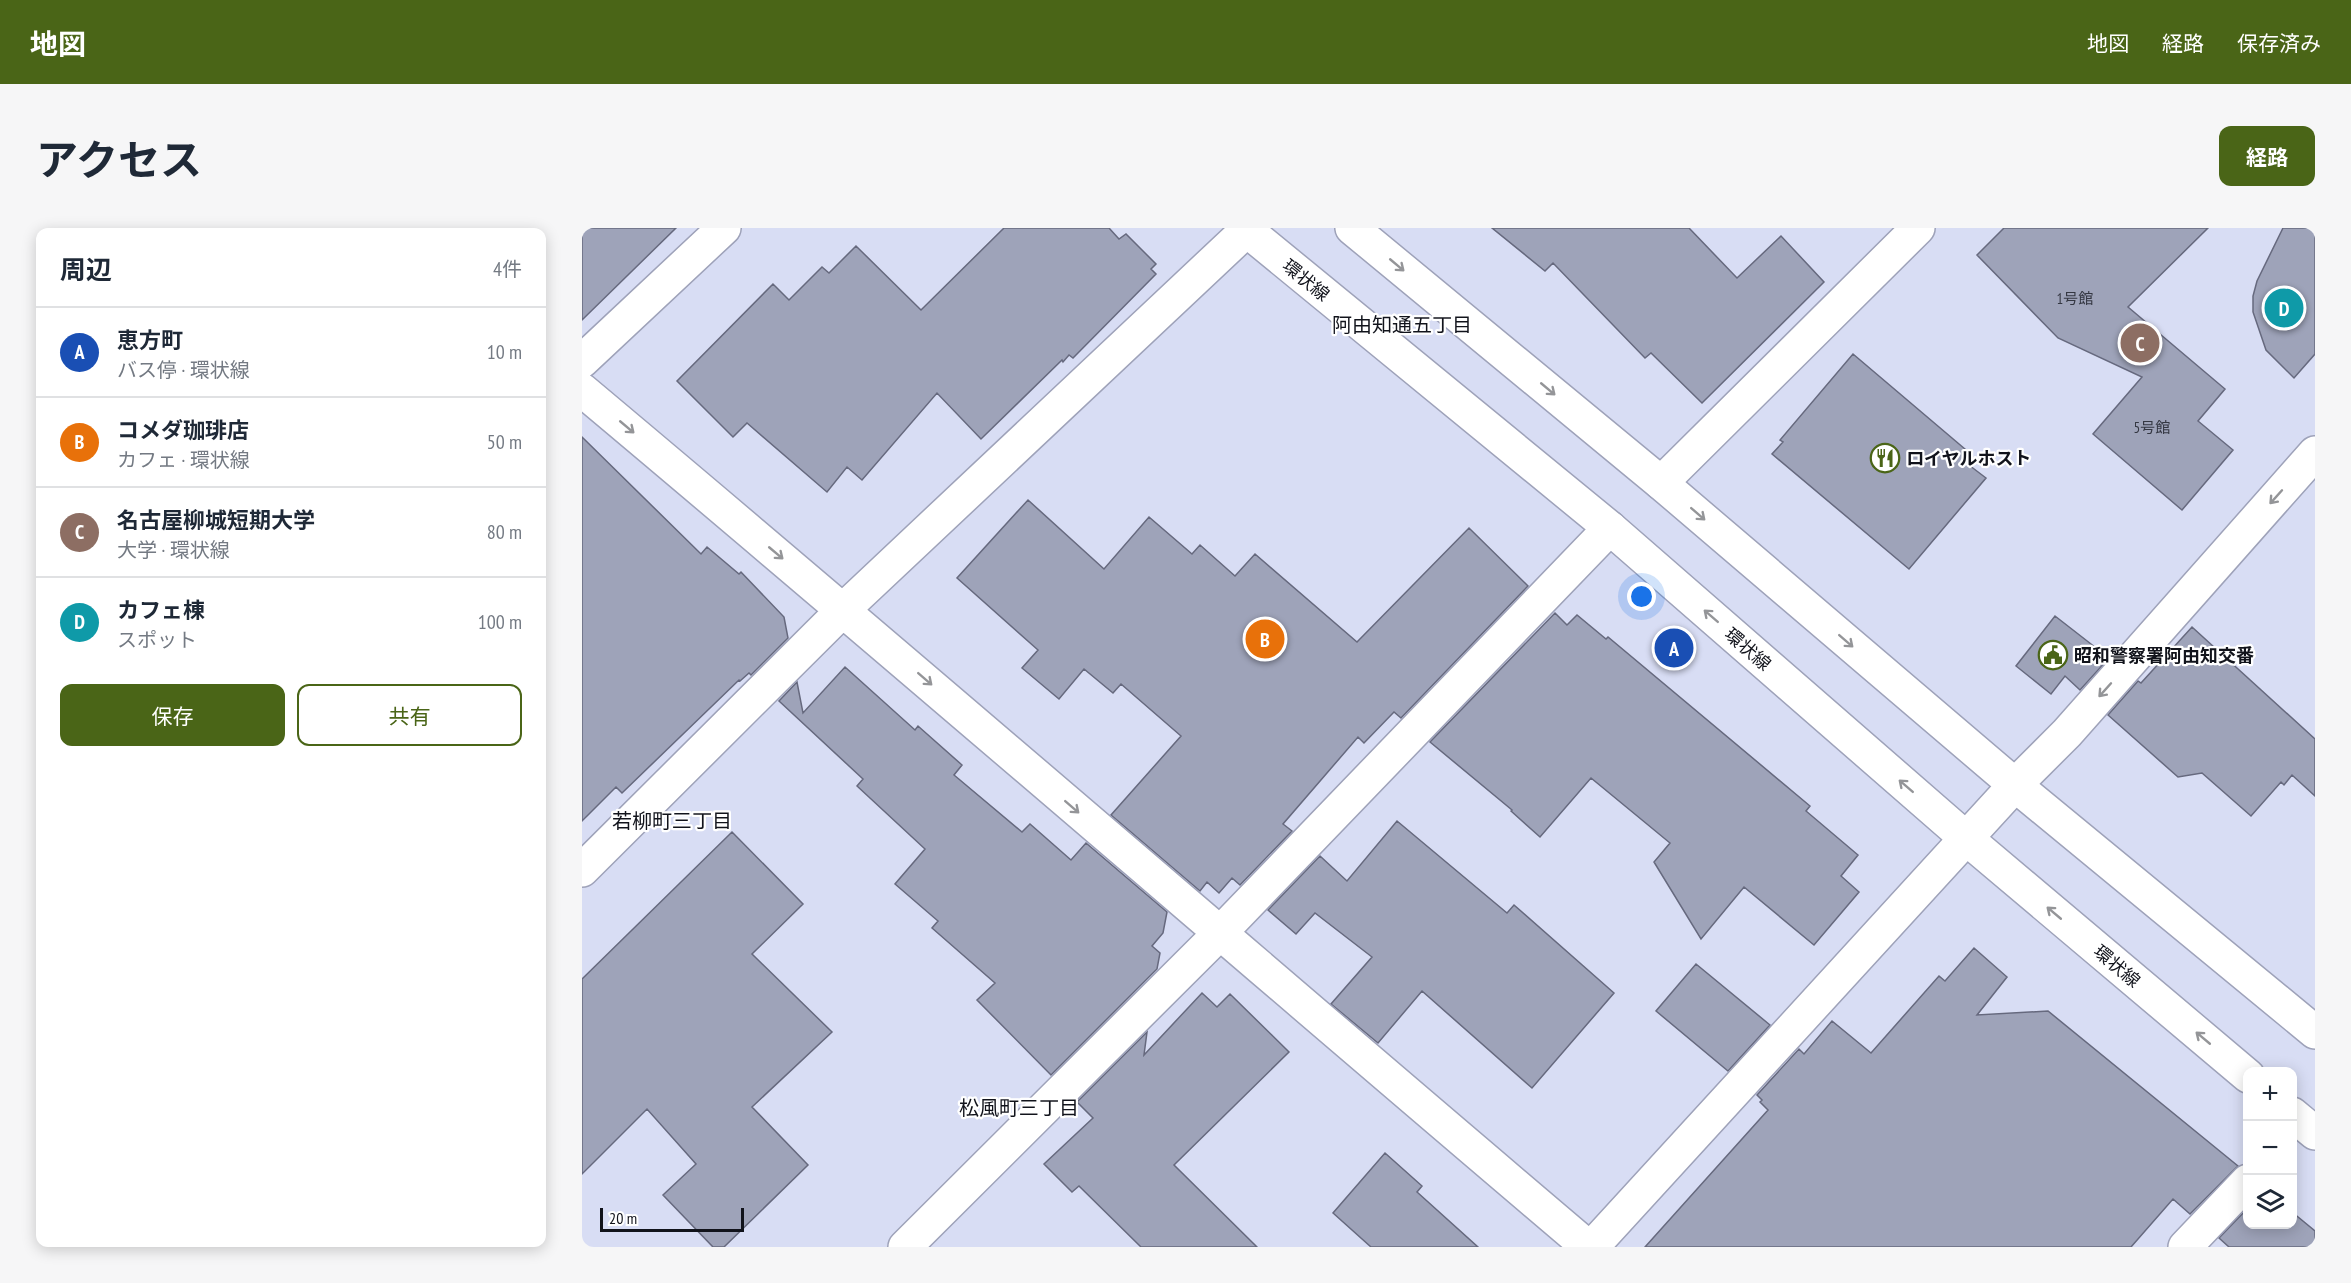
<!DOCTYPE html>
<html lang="ja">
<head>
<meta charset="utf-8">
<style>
	body { margin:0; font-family:"PT Sans Narrow","Noto Sans JP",sans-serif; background:#f6f6f7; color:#1f2937 }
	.controls { position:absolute; right:18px; bottom:18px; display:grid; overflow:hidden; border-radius:12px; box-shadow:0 3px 15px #0003 }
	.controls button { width:54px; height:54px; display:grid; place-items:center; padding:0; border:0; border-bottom:2px solid #e0e1e3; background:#fff; color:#1f2937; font:30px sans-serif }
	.scale { position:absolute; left:18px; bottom:15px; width:144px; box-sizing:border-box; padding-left:6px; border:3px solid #11131b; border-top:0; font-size:16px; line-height:21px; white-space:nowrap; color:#11131b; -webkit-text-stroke:4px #fff; paint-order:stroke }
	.you { position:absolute; left:1060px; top:369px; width:21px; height:21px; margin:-15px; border:4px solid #fff; border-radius:50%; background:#1a73e8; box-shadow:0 0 0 9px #1a73e833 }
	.badge { display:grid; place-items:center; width:39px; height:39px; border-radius:50%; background:#4a6517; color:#fff; font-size:20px; font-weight:700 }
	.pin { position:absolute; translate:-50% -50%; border:3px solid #fff; box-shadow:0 2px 6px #0006 }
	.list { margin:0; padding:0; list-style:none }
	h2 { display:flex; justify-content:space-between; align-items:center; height:78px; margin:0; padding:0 24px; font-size:26px }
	h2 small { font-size:20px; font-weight:400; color:#747a83 }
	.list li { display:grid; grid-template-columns:39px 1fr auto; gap:18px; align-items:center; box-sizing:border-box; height:90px; padding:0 24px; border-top:2px solid #e0e1e3 }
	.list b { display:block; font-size:22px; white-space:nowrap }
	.list p { margin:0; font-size:20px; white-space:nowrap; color:#747a83 }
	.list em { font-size:20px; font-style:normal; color:#747a83 }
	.actions { display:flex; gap:12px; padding:18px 24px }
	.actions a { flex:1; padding:14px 0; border:2px solid #4a6517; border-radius:12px; text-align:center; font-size:21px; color:#4a6517 }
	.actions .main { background:#4a6517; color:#fff }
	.icon { flex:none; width:33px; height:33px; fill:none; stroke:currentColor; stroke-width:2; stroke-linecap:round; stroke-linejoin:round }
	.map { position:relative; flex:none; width:1733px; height:1019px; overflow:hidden; border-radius:12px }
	header { display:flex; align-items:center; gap:36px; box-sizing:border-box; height:84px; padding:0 30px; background:#4a6517; color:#fff }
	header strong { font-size:28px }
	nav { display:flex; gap:33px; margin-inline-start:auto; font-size:21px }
	.intro { display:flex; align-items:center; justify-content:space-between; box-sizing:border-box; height:144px; padding:0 36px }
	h1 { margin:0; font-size:42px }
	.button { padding:15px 27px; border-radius:12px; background:#4a6517; color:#fff; font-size:21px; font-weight:700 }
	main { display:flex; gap:36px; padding:0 36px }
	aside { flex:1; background:#fff; border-radius:12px; box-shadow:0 3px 15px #0003 }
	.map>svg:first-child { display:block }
</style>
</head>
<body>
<header>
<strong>地図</strong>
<nav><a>地図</a><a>経路</a><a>保存済み</a></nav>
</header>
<div class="intro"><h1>アクセス</h1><a class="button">経路</a></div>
<main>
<aside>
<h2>周辺<small>4件</small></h2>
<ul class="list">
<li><span class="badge" style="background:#1a4fb4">A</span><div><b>恵方町</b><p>バス停 · 環状線</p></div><em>10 m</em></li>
<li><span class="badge" style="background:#e8710a">B</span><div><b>コメダ珈琲店</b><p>カフェ · 環状線</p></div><em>50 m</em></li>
<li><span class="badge" style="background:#8d6e63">C</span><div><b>名古屋柳城短期大学</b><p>大学 · 環状線</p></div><em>80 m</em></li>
<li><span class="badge" style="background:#0f9aa8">D</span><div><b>カフェ棟</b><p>スポット</p></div><em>100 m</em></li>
</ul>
<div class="actions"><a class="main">保存</a><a>共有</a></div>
</aside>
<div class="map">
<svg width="1733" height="1019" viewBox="0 0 1733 1019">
	<rect width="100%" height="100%" fill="#d8ddf4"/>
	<path fill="#9ea3b9" stroke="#66697e" stroke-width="1.5" d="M 0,0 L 94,0 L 0,92 Z
		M 422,0 L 527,0 L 537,11 L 544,6 L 574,36 L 569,41 L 574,46 L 491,130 L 487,127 L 481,134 L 480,132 L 399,211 L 355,165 L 280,252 L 265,239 L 245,264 L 165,195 L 151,209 L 95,153 L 191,56 L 207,72 L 240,39 L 247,45 L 274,18 L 339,82 Z
		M 910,0 L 1107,0 L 1155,50 L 1199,8 L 1242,54 L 1120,175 L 1069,125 L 1063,130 L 971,35 L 963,43 Z
		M 1422,0 L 1626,0 L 1546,79 L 1643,161 L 1616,193 L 1651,222 L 1600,282 L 1511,206 L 1560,149 L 1476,110 L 1395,27 Z
		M 1701,0 L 1733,0 L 1733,126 L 1712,150 L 1684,122 L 1671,84 L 1671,68 L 1675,53 Z
		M 1271,126 L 1390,227 L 1383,234 L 1404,250 L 1327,341 L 1190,226 L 1201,214 L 1198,212 Z
		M 0,209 L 119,326 L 125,319 L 157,346 L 159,344 L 202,389 L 206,410 L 169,447 L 167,445 L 158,453 L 157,452 L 40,565 L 34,559 L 0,593 Z
		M 446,272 L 522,341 L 567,289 L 610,326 L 618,317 L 653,348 L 673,326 L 775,414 L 887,300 L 946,358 L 819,490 L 812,484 L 782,515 L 776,509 L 701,596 L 710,603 L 658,657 L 650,650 L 637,665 L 625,654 L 618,663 L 529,587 L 599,508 L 539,456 L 531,465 L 502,441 L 477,471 L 440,440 L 456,422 L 375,350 Z
		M 973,385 L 985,397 L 995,387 L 1024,411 L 1026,409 L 1228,578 L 1224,583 L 1276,627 L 1259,648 L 1277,664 L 1232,717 L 1162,659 L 1119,711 L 1072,634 L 1088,615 L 1009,550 L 958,609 L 929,583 L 930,582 L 848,514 Z
		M 1473,388 L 1527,430 L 1498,462 L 1483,448 L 1469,466 L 1434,438 Z
		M 1610,399 L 1733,511 L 1733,568 L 1710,547 L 1702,557 L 1699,554 L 1669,588 L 1620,545 L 1596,549 L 1526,487 L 1556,453 L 1559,455 Z
		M 263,439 L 333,502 L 336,498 L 380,537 L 372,547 L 440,604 L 448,596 L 489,632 L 504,615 L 585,684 L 581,705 L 570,718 L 578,725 L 575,741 L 469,847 L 395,772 L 413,755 L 350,700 L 356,693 L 313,656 L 343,621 L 275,558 L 281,551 L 197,473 L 215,454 L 221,485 Z
		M 815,593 L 925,685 L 932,677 L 1032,765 L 950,860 L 840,763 L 796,815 L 749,776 L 790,729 L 733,685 L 714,706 L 686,682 L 738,628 L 765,653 Z
		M 150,604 L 221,676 L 170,726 L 250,804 L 170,879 L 226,937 L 142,1019 L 131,1019 L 81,967 L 114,936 L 65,881 L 0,946 L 0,751 Z
		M 1392,720 L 1425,749 L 1395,787 L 1466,783 L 1656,938 L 1608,986 L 1591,971 L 1549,1019 L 1063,1019 L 1186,882 L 1178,874 L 1180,872 L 1175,867 L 1217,821 L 1222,826 L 1250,793 L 1289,825 L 1357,748 L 1363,753 Z
		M 1114,736 L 1188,797 L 1146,843 L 1074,783 Z
		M 620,765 L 635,779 L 648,766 L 707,824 L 592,937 L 675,1019 L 559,1019 L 497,958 L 490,964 L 462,936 L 511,890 L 495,874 L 565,804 L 562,827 Z
		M 803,925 L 840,958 L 835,964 L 896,1019 L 789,1019 L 751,985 Z
		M 1665,981 L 1665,996 L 1710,996 L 1710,984 L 1733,1003 L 1733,1019 L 1647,1019 L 1637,1010 Z"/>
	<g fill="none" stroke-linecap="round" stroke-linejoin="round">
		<g stroke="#9ea2b9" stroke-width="36">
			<path id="minor" d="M 0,133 L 142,0
				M 0,162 C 338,445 670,734 1006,1019
				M 1079,255 L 1336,0
				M 0,642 L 262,381 L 667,0
				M 323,1019 L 637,706 L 1028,300
				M 1010,1019 L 1433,557 L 1485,505 L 1733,225
				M 1603,1019 L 1666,953"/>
		</g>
		<g stroke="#9ea2b9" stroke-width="36">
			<path id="major" d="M 662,0 L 1028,300 L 1385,611 L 1666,848
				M 770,0 L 1079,255 L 1433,557 L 1733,804
				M 1710,886 L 1733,905"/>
		</g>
		<use href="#minor" stroke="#fff" stroke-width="33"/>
		<use href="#major" stroke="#fff" stroke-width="33"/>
	</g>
	<defs><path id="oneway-shaft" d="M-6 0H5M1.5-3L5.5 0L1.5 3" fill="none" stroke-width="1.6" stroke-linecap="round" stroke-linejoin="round" transform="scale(1.5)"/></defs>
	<g stroke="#949598">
		<use href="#oneway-shaft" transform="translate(815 37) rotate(40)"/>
		<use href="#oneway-shaft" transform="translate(966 161) rotate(40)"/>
		<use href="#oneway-shaft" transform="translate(45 199) rotate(40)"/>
		<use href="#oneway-shaft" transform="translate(1694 269) rotate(132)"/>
		<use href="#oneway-shaft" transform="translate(1116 286) rotate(41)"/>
		<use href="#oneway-shaft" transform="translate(194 325) rotate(40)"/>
		<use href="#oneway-shaft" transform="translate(1129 388) rotate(-139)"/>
		<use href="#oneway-shaft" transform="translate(1264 413) rotate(41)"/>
		<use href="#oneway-shaft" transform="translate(343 451) rotate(41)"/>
		<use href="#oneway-shaft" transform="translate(1523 462) rotate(132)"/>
		<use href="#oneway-shaft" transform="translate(1324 558) rotate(-139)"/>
		<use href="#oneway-shaft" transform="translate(490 579) rotate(41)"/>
		<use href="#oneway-shaft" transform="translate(1472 685) rotate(-140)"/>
		<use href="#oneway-shaft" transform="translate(1621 810) rotate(-140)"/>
	</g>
	<defs>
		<g id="restaurant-ring" transform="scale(1.5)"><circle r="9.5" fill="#fff" stroke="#4a6517" stroke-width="1.5"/><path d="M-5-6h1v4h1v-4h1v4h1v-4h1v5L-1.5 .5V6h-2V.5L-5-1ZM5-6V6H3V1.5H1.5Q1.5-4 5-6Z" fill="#4a6517"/></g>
		<g id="civic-ring" transform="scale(1.5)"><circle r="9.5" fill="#fff" stroke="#4a6517" stroke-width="1.5"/><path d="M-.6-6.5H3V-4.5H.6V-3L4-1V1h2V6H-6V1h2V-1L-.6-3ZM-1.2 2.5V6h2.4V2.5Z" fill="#4a6517"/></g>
	</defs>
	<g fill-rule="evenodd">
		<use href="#restaurant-ring" x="1303" y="230"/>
		<use href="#civic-ring" x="1471" y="427"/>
	</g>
	<g text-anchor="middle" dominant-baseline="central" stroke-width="4.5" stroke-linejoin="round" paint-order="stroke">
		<g font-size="15" fill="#343742">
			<text x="1493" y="70">1号館</text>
			<text x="1570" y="199">5号館</text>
		</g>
		<g font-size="18" fill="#11131b" stroke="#fff">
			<text transform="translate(724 52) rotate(39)">環状線</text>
			<text transform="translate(1166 421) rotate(41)">環状線</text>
			<text transform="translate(1535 738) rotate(40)">環状線</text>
		</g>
		<g font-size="18" font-weight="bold" fill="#11131b" stroke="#fff" text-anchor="start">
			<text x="1324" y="230">ロイヤルホスト</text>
			<text x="1492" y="427">昭和警察署阿由知交番</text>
		</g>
		<g font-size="20" fill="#11131b" stroke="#fff">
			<text x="820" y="97">阿由知通五丁目</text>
			<text x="90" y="593">若柳町三丁目</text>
			<text x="437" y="880">松風町三丁目</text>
		</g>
	</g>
</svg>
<div class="controls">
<button>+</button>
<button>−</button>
<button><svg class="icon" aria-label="layers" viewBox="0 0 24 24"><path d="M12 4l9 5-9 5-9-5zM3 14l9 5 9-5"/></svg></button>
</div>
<div class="scale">20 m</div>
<div class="you"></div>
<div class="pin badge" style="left:1092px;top:420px;background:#1a4fb4">A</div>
<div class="pin badge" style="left:683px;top:411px;background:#e8710a">B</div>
<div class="pin badge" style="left:1558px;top:115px;background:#8d6e63">C</div>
<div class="pin badge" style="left:1702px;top:80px;background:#0f9aa8">D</div>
</div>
</main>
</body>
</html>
